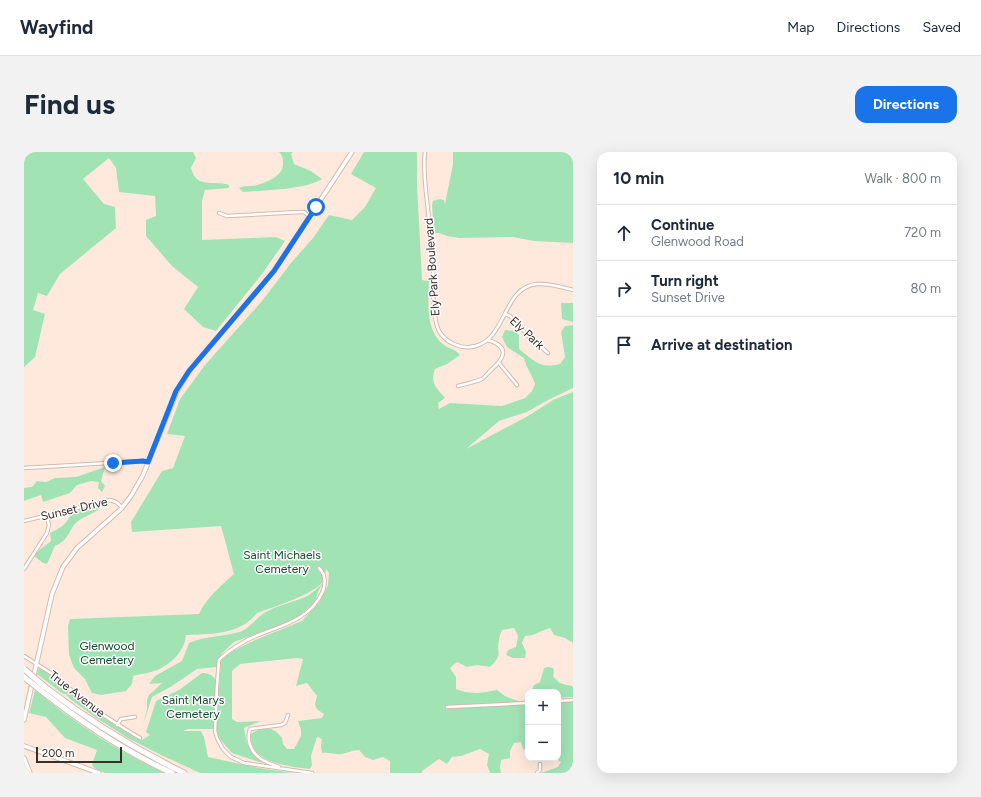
<!DOCTYPE html>
<html lang="en">
<head>
<meta charset="utf-8">
<style>
	body { margin:0; font-family:Figtree,sans-serif; background:#f2f2f3; color:#1f2937 }
	.controls { position:absolute; right:12px; bottom:12px; display:grid; overflow:hidden; border-radius:8px; box-shadow:0 4px 16px #0002 }
	.controls button { width:36px; height:36px; display:grid; place-items:center; padding:0; border:0; border-bottom:1px solid #e0e1e3; background:#fff; color:#1f2937; font:20px sans-serif }
	.scale { position:absolute; left:12px; bottom:10px; width:86px; box-sizing:border-box; padding-left:4px; border:2px solid #392f29; border-top:0; font-size:11px; line-height:14px; white-space:nowrap; color:#392f29; -webkit-text-stroke:3px #fbfbfb; paint-order:stroke }
	.stop { position:absolute; width:12px; height:12px; margin:-9px; border:3px solid #1a73e8; border-radius:50%; background:#fff }
	.stop.end { background:#1a73e8; border-color:#fff; box-shadow:0 1px 4px #0008 }
	.list { margin:0; padding:0; list-style:none }
	h2 { display:flex; justify-content:space-between; align-items:center; height:52px; margin:0; padding:0 16px; font-size:17px }
	h2 small { font-size:13px; font-weight:400; color:#747a83 }
	.list li { display:grid; grid-template-columns:26px 1fr auto; gap:12px; align-items:center; box-sizing:border-box; height:56px; padding:0 16px; border-top:1px solid #e0e1e3 }
	.list b { display:block; font-size:15px; white-space:nowrap }
	.list p { margin:0; font-size:13px; white-space:nowrap; color:#747a83 }
	.list em { font-size:13px; font-style:normal; color:#747a83 }
	.icon { flex:none; width:22px; height:22px; fill:none; stroke:currentColor; stroke-width:2; stroke-linecap:round; stroke-linejoin:round }
	.map { position:relative; flex:none; width:549px; height:621px; overflow:hidden; border-radius:12px }
	header { display:flex; align-items:center; gap:24px; box-sizing:border-box; height:56px; padding:0 20px; background:#fff; border-bottom:1px solid #e0e1e3 }
	header strong { font-size:19px }
	nav { display:flex; gap:22px; margin-inline-start:auto; font-size:14px }
	.intro { display:flex; align-items:center; justify-content:space-between; box-sizing:border-box; height:96px; padding:0 24px }
	h1 { margin:0; font-size:28px }
	.button { padding:10px 18px; border-radius:12px; background:#1a73e8; color:#fff; font-size:14px; font-weight:700 }
	main { display:flex; gap:24px; padding:0 24px }
	aside { flex:1; background:#fff; border-radius:12px; box-shadow:0 4px 16px #0002 }
	.map>svg:first-child { display:block }
</style>
</head>
<body>
<header>
<strong>Wayfind</strong>
<nav><a>Map</a><a>Directions</a><a>Saved</a></nav>
</header>
<div class="intro"><h1>Find us</h1><a class="button">Directions</a></div>
<main>
<div class="map">
<svg width="549" height="621" viewBox="0 0 549 621">
	<rect width="100%" height="100%" fill="#ffe9dd"/>
	<path fill="#a2e3b6" d="M 0,0 L 169,0 L 172,6 L 167,16 C 168,18 169,23 171,25 C 178,34 195,29 205,33 L 205,36 L 181,38 L 178,49 L 178,88 L 252,85 L 261,89 L 238,122 L 192,179 L 179,175 L 160,157 L 174,135 L 148,114 L 122,84 L 122,68 L 132,64 L 131,44 L 95,40 L 92,16 L 85,6 L 59,27 L 80,52 L 91,55 L 92,76 L 36,122 L 23,144 L 14,141 L 9,158 L 21,162 L 11,205 L 0,215 Z
		M 255,0 L 269,0 L 267,2 L 270,12 L 287,19 L 298,27 C 280,38 241,38 219,40 L 215,36 C 222,33 227,35 233,33 C 243,30 259,24 259,12 C 259,7 259,4 255,0 Z
		M 340,0 L 393,0 L 393,32 L 398,128 L 404,129 L 405,127 C 405,148 400,178 420,193 C 426,197 431,197 436,203 L 423,212 L 411,217 C 406,232 412,235 421,246 L 414,251 L 415,257 L 426,251 L 478,254 L 501,246 L 508,239 L 511,232 C 508,222 502,216 500,206 L 483,195 L 478,185 L 481,178 L 490,179 L 495,183 L 495,197 C 511,209 515,217 536,212 L 541,205 L 537,180 L 541,174 L 549,173 L 549,236 L 524,248 L 503,260 L 475,269 L 442,297 L 504,264 L 529,248 L 549,240 L 549,491 L 541,486 L 530,483 L 526,476 C 516,479 510,484 501,484 L 498,491 L 502,500 L 501,506 L 489,506 L 482,503 L 484,498 L 492,495 L 494,484 L 490,476 L 478,478 C 477,481 475,484 475,488 C 472,503 480,501 466,515 L 453,513 L 443,515 L 433,510 L 426,516 L 432,525 L 432,537 C 447,543 458,541 473,538 L 481,544 L 504,553 L 504,599 L 499,597 L 497,590 L 490,591 L 486,599 L 486,606 L 477,608 L 476,616 L 477,621 L 466,621 L 463,613 L 465,602 L 456,597 L 437,604 L 428,605 L 423,612 L 415,607 L 398,619 L 398,621 L 366,621 L 366,609 L 359,605 L 349,608 L 341,605 L 335,598 C 328,598 324,601 318,602 C 312,603 305,600 298,601 L 297,594 L 298,587 L 293,585 L 287,604 L 288,613 L 286,617 C 269,615 237,612 229,595 C 227,591 227,587 226,583 C 231,577 245,574 251,579 C 254,581 256,584 258,586 L 259,592 L 263,597 L 270,597 L 277,584 L 277,578 L 274,569 L 298,566 L 300,562 C 290,556 290,555 293,544 L 283,531 L 272,534 L 279,507 L 273,506 L 216,512 L 208,519 L 208,567 L 213,570 L 237,569 L 220,576 L 223,592 L 238,611 L 208,601 L 193,584 L 193,562 L 197,509 L 203,502 L 229,489 L 278,469 L 295,451 L 304,433 L 305,421 L 302,417 C 302,422 300,428 297,432 C 285,444 250,455 233,461 C 216,483 187,482 162,483 C 161,501 143,516 127,520 C 121,522 115,522 109,524 L 108,532 L 102,539 L 77,543 L 68,541 L 61,527 L 50,516 L 45,503 L 44,474 L 46,467 L 175,462 C 182,446 197,434 210,422 L 197,374 L 108,380 L 107,370 L 138,319 L 149,316 L 161,284 L 143,282 L 156,247 L 181,213 L 238,149 L 267,111 L 289,86 L 305,63 L 328,68 L 341,55 L 352,36 L 327,22 Z
		M 429,0 L 549,0 L 549,91 L 510,89 L 488,85 L 435,86 L 423,84 L 415,81 L 410,81 L 408,53 L 409,49 L 416,47 L 420,48 L 421,52 L 429,12 Z
		M 537,151 L 549,151 L 549,170 L 538,167 Z
		M 81,315 L 77,329 L 81,334 L 78,340 L 74,336 L 75,330 L 67,329 L 53,333 L 46,341 L 19,350 L 17,343 L 0,349 L 0,336 L 8,335 L 13,329 L 22,330 L 31,326 L 52,325 Z
		M 79,352 C 74,361 62,363 54,369 C 44,377 47,387 31,394 L 23,412 L 19,411 L 10,404 C 16,396 20,395 27,389 L 26,381 C 38,375 42,373 48,360 Z
		M 299,431 L 294,440 L 291,450 L 271,467 L 210,490 L 197,502 L 193,515 L 173,517 L 148,534 L 128,545 L 119,573 L 123,557 L 123,548 L 125,543 L 138,531 L 125,532 L 131,524 L 158,509 L 165,491 C 180,484 199,485 215,480 C 226,477 232,465 242,460 C 255,452 272,450 285,443 C 290,439 295,435 299,431 Z
		M 524,515 L 529,516 L 530,520 L 529,524 C 532,527 534,531 539,532 C 544,534 545,532 549,535 L 549,545 L 534,546 L 534,540 L 507,540 L 510,533 L 516,530 L 520,516 Z
		M 15,516 L 17,516 L 34,527 L 52,545 L 78,565 L 115,587 L 118,588 L 126,583 L 122,580 L 132,549 L 155,538 L 178,521 C 185,521 188,523 192,528 L 190,577 L 164,577 L 159,579 L 177,579 L 180,585 L 184,605 L 235,616 L 269,621 L 176,621 L 135,602 L 102,585 L 71,565 L 46,547 L 42,542 L 39,542 L 13,522 Z
		M 11,538 C 50,571 94,599 140,621 L 81,621 L 70,616 L 68,612 L 73,598 L 41,586 L 22,565 L 5,561 Z
		M 534,550 L 549,550 L 549,621 L 517,621 L 534,615 L 537,610 L 530,606 L 534,606 Z"/>
	<g fill="none" stroke-linecap="round" stroke-linejoin="round">
		<g stroke="#d4baab" stroke-width="4.5">
			<path id="minor" d="M 401,0 C 399,16 401,32 403,49 C 405,69 407,89 409,109 C 410,128 407,162 415,179 C 422,191 438,198 452,194 C 483,185 479,135 513,132 C 525,131 538,135 549,138
				M 195,61 L 203,64 L 276,60 L 280,60 L 286,65
				M 481,162 L 486,164 L 507,187 L 524,201
				M 475,211 L 493,233
				M 434,234 C 441,232 451,230 458,227 C 461,225 464,221 467,218 C 481,206 486,195 464,188
				M 0,316 L 119,309 L 124,310
				M 0,369 L 86,348 L 92,350 L 98,355
				M 0,417 L 23,381 L 25,373 L 22,363
				M 0,504 L 33,525 L 62,552 L 101,577 L 116,586
				M 534,549 L 549,548
				M 423,555 L 504,551
				M 93,573 L 97,567 L 111,565
				M 255,615 C 242,610 231,607 226,593 C 224,587 224,583 226,577 L 257,573 L 261,571 L 264,563
				M 288,621 L 220,611 L 207,605 L 199,597 L 193,586 L 191,579 L 193,533 L 195,508 C 203,499 213,494 223,488 C 252,474 285,471 299,439 C 302,430 301,422 295,416
				M 513,621 L 516,618 L 516,612"/>
		</g>
		<g stroke="#d4baab" stroke-width="5.5">
			<path id="tertiary" d="M 0,568 L 28,442 L 39,415 L 53,396 L 97,357 L 107,344 L 119,323 L 153,239 L 165,219 L 250,119 L 328,0
				M 0,594 L 75,621
				M 0,606 L 6,621"/>
		</g>
		<g stroke="#d4baab" stroke-width="7">
			<path id="motorway" d="M 21,535 C 65,569 111,597 160,621
				M 20,541 C 60,572 102,600 148,621"/>
		</g>
		<use href="#minor" stroke="#fff" stroke-width="2.5"/>
		<use href="#tertiary" stroke="#fff" stroke-width="3.5"/>
		<use href="#motorway" stroke="#fff" stroke-width="5"/>
		<g stroke="#d4baab" stroke-width="7" stroke-linecap="butt">
			<path id="motorway-bridge" d="M 0,517 L 21,535
				M 0,525 L 20,541"/>
		</g>
		<use href="#motorway-bridge" stroke="#fff" stroke-width="5"/>
	</g>
	<g fill="none" stroke-linecap="round" stroke-linejoin="round">
		<path stroke="#1a73e8" stroke-width="5" d="M 89,311 L 119,309 L 124,310 L 152,239 L 165,219 L 250,119 L 292,55"/>
	</g>
	<g text-anchor="middle" dominant-baseline="central" stroke-width="3" stroke-linejoin="round" paint-order="stroke">
		<g font-size="12" fill="#392f29" stroke="#fbfbfb">
			<text transform="translate(408 115) rotate(-94)">Ely Park Boulevard</text>
			<text transform="translate(503 181) rotate(43)">Ely Park</text>
			<text transform="translate(50 357) rotate(-13)">Sunset Drive</text>
			<text transform="translate(53 542) rotate(38)">True Avenue</text>
		</g>
		<g font-size="12" fill="#134a2b" stroke="#fbfbfb">
			<text x="258" y="403">Saint Michaels<tspan x="258" dy="14">Cemetery</tspan></text>
			<text x="83" y="494">Glenwood<tspan x="83" dy="14">Cemetery</tspan></text>
			<text x="169" y="548">Saint Marys<tspan x="169" dy="14">Cemetery</tspan></text>
		</g>
	</g>
</svg>
<div class="controls">
<button>+</button>
<button>−</button>
</div>
<div class="scale">200 m</div>
<div class="stop" style="left:292px;top:55px"></div>
<div class="stop end" style="left:89px;top:311px"></div>
</div>
<aside>
<h2>10 min<small>Walk · 800 m</small></h2>
<ul class="list">
<li><svg class="icon" aria-label="ahead" viewBox="0 0 24 24"><path d="M12 20V5M6 11l6-6 6 6"/></svg><div><b>Continue</b><p>Glenwood Road</p></div><em>720 m</em></li>
<li><svg class="icon" aria-label="right" viewBox="0 0 24 24"><path d="M7 20v-9h11M14 6l5 5-5 5"/></svg><div><b>Turn right</b><p>Sunset Drive</p></div><em>80 m</em></li>
<li><svg class="icon" aria-label="arrive" viewBox="0 0 24 24"><path d="M6 21V4h12l-3 4 3 4H6"/></svg><div><b>Arrive at destination</b></div></li>
</ul>
</aside>
</main>
</body>
</html>
